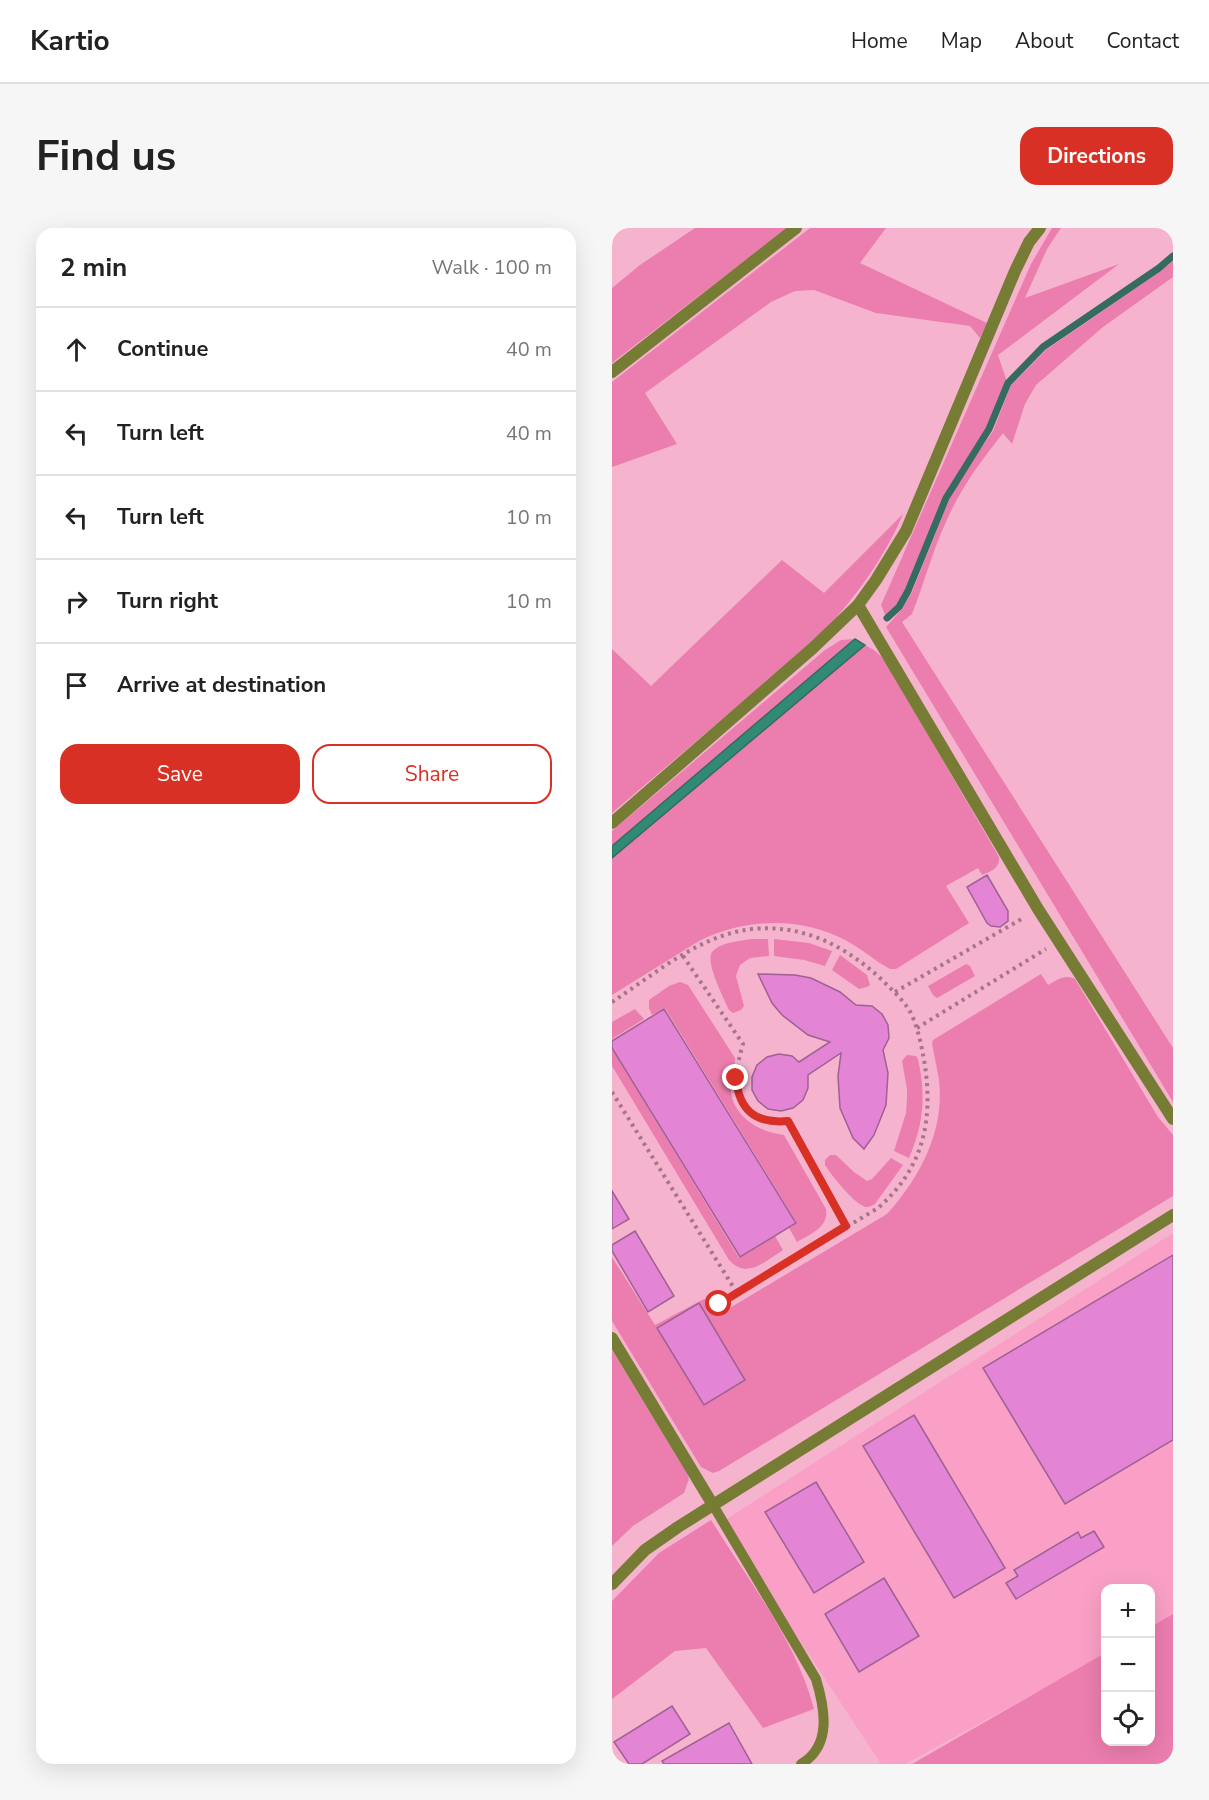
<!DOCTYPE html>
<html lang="en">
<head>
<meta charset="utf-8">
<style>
	body { margin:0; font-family:"Nunito Sans",sans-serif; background:#f6f6f6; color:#222 }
	.controls { position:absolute; right:18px; bottom:18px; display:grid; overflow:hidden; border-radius:12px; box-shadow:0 6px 24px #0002 }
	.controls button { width:54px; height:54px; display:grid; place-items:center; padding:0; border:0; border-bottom:2px solid #e0e0e0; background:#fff; color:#222; font:30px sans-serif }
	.stop { position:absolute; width:18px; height:18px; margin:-14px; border:4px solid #d93025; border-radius:50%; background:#fff }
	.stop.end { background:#d93025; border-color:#fff; box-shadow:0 2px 6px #0008 }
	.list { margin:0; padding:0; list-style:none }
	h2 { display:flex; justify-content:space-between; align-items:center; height:78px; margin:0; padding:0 24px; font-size:26px }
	h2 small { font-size:20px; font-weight:400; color:#767676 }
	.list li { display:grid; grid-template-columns:39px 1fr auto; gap:18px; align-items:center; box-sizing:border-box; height:84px; padding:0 24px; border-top:2px solid #e0e0e0 }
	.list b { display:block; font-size:22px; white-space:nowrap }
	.list em { font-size:20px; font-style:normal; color:#767676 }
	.actions { display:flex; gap:12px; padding:18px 24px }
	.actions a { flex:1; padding:14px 0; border:2px solid #d93025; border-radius:18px; text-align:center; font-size:21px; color:#d93025 }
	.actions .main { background:#d93025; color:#fff }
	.icon { flex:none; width:33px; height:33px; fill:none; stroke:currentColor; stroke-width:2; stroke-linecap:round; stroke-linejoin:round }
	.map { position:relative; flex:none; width:561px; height:1536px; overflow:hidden; border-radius:18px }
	header { display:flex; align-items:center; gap:36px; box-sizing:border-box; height:84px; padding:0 30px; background:#fff; border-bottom:2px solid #e0e0e0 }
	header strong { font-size:28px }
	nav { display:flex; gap:33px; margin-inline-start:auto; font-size:21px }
	.intro { display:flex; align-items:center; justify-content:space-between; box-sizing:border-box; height:144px; padding:0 36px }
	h1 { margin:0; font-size:42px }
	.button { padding:15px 27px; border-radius:18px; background:#d93025; color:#fff; font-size:21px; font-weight:700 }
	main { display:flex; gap:36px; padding:0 36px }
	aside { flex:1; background:#fff; border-radius:18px; box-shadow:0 6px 24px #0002 }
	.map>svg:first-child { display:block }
</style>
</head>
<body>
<header>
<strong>Kartio</strong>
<nav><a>Home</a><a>Map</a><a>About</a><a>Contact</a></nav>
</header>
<div class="intro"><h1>Find us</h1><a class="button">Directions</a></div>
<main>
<aside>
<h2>2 min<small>Walk · 100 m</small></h2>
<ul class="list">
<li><svg class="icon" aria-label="ahead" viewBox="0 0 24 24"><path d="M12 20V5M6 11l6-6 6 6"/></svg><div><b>Continue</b></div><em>40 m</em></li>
<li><svg class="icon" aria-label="left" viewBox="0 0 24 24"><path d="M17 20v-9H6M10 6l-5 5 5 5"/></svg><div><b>Turn left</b></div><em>40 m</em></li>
<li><svg class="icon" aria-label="left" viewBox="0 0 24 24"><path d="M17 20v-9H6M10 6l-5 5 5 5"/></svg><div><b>Turn left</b></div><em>10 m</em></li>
<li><svg class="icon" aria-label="right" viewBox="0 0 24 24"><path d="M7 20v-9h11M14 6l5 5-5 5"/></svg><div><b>Turn right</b></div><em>10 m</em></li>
<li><svg class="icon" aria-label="arrive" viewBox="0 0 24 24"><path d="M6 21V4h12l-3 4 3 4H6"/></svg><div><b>Arrive at destination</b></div></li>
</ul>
<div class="actions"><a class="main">Save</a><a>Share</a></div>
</aside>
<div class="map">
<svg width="561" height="1536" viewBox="0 0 561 1536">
	<rect width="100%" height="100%" fill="#f5b3ce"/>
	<path fill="#faa0c6" d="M 561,1005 L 561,1390 L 539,1402 L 538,1360 L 494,1360 L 493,1427 L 293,1536 L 269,1536 L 110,1294 Z"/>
	<path fill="#ec7eaf" d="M 83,0 L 175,0 L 0,135 L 0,60 L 28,37 Z
		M 198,0 L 274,0 L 248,35 L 375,95 L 368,110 L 358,98 L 264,85 L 202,62 L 183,63 L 159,74 L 33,165 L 65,216 L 0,239 L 0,154 Z
		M 440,0 L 449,0 L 435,21 L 413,70 L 507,36 L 386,127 L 395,154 C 389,169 384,186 376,201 C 363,225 344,246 332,271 C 313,309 306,359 274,389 L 269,377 L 419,36 Z
		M 561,33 L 561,49 L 491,99 L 424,157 L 413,176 L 400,216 L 391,205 C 369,233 348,261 334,294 C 320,324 312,356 300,386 L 290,394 L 561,820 L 561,874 L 274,399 L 290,381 L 300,364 L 337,272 L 347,253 L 381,203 L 399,157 L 434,122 L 549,43 Z
		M 291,286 C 271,333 239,376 203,412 L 0,585 L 0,421 L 39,458 L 170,332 L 212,365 Z
		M 243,411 L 0,618 L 0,603 L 213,422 L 229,412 Z
		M 253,417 L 262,422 L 272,431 L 387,629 C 388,640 380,643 370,647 L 366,640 L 334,658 L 357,695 L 284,741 L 278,741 C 263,733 250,721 235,713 C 189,688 134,690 87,713 L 0,767 L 0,630 Z
		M 140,711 L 156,711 L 157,728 L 138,730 L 128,737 L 124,748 L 132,778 L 129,782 L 121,785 L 117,782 C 112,771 93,734 100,724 C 108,714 129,713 140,711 Z
		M 162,711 L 197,715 L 220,723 L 213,738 L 192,732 L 162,728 Z
		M 228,727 L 255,747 L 258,757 L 255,759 L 247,761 L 220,742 Z
		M 354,736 L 358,738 L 363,748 L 325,770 L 321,767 L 316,758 Z
		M 429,746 L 436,757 C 446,752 452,746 463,751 L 546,889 L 561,907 L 561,968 L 107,1243 L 101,1245 L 89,1239 L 0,1093 L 0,1029 L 43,1097 L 92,1071 L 96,1072 L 106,1087 L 275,986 C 308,949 333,903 327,852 C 325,840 322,827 320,815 L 321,812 Z
		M 68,754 L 76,757 L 123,830 C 123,838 120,845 119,853 C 115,884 144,904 172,907 L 214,981 C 217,999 199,1006 185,1014 L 177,1000 L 185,995 L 53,780 L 40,787 L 37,780 L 37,772 L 57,758 Z
		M 23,781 L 32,791 L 0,811 L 0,794 Z
		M 0,821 L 127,1030 L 163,1008 L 171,1022 C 153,1033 135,1052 117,1032 L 0,838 Z
		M 295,827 L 304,828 L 306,831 C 314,867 312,895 297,930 L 282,923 L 294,885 L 295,871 L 295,861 L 290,833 Z
		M 218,927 L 224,927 L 242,944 L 255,953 L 260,951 L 279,930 L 291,937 L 263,976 C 259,978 258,979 254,979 C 243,977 219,947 213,937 L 213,932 Z
		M 0,1122 L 75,1245 L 77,1251 L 72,1265 L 21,1298 L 0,1318 Z
		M 99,1292 C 136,1352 184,1412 202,1481 L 151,1500 L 94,1420 L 63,1423 L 0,1471 L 0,1373 L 47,1325 Z
		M 561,1386 L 561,1536 L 300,1536 L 493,1425 L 494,1514 L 538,1514 L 539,1399 Z"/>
	<path fill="#318a73" stroke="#366b5f" stroke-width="1.5" d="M 243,411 L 253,417 L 0,630 L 0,618 Z"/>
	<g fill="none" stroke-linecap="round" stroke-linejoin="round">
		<path stroke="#366b5f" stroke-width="7" d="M 275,390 L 287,379 L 296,363 L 334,270 L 377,201 L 396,155 L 431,119 L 547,40 L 561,28"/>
	</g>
	<path fill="#e384d4" stroke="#9f6194" stroke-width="1.5" d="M 375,647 L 396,683 L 396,693 L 388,699 L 379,698 L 375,695 L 355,659 Z
		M 146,746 L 183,747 L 199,750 L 228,764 L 244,777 L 260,778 L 270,786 L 276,797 L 277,810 L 271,822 L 276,845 L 274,877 L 262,907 L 252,921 L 241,910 L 228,880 L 226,848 L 229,825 L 196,847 L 196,860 L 191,872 L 181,880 L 169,883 L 156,881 L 146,873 L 140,862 L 140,849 L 145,837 L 155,829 L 167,826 L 180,828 L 187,834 L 218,814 L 196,807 L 170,787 L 160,775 Z
		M 52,781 L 184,995 L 128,1029 L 0,820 L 0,813 Z
		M 0,963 L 17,991 L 0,1001 Z
		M 23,1003 L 62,1068 L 36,1084 L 0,1023 L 0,1017 Z
		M 561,1027 L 561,1212 L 453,1276 L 371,1140 Z
		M 87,1075 L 133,1152 L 92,1177 L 45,1100 Z
		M 302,1187 L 393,1340 L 342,1370 L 251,1218 Z
		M 204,1254 L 252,1334 L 202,1365 L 153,1284 Z
		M 482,1303 L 492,1319 L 404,1371 L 394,1355 L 406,1348 L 402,1342 L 466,1304 L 469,1310 Z
		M 272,1350 L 307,1408 L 247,1444 L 213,1386 Z
		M 60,1478 L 78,1506 L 30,1536 L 17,1536 L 2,1514 Z
		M 117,1495 L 140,1536 L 52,1536 L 50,1533 Z"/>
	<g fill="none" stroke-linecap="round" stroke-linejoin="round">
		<path stroke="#a77489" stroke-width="4" stroke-dasharray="3 4.5" stroke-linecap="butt" d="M 71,728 L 131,816 C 118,857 123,897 176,893 L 234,998
			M 283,764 L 413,689
			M 0,774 C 43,746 87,707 140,701 C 190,696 232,717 268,750 C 278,760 288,769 296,780 C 305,795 309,815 312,832 C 322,891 312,940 266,980 L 107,1076
			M 305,800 L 434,721
			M 0,864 L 125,1065"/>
		<path stroke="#767c34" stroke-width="10" d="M 101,1277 L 204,1451 C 213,1481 220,1518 189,1536"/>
		<path stroke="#767c34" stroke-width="12" d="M 0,144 L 184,0
			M 246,377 L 426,681 L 561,891
			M 0,595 L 201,420 L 246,377 L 264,352 L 294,303 L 403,43 L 417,14 L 428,0
			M 0,1110 L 101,1277
			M 0,1356 L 33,1322 L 66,1299 L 561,987"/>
	</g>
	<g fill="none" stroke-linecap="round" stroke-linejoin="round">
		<path stroke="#d93025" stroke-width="8" d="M 107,1076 L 234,998 L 176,893 C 144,896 127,883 124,850"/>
	</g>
</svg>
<div class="controls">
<button>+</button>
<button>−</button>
<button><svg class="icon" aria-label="locate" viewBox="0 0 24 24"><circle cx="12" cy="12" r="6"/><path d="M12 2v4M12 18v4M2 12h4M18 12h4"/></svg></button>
</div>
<div class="stop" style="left:107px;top:1076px"></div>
<div class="stop end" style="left:124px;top:850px"></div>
</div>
</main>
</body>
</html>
